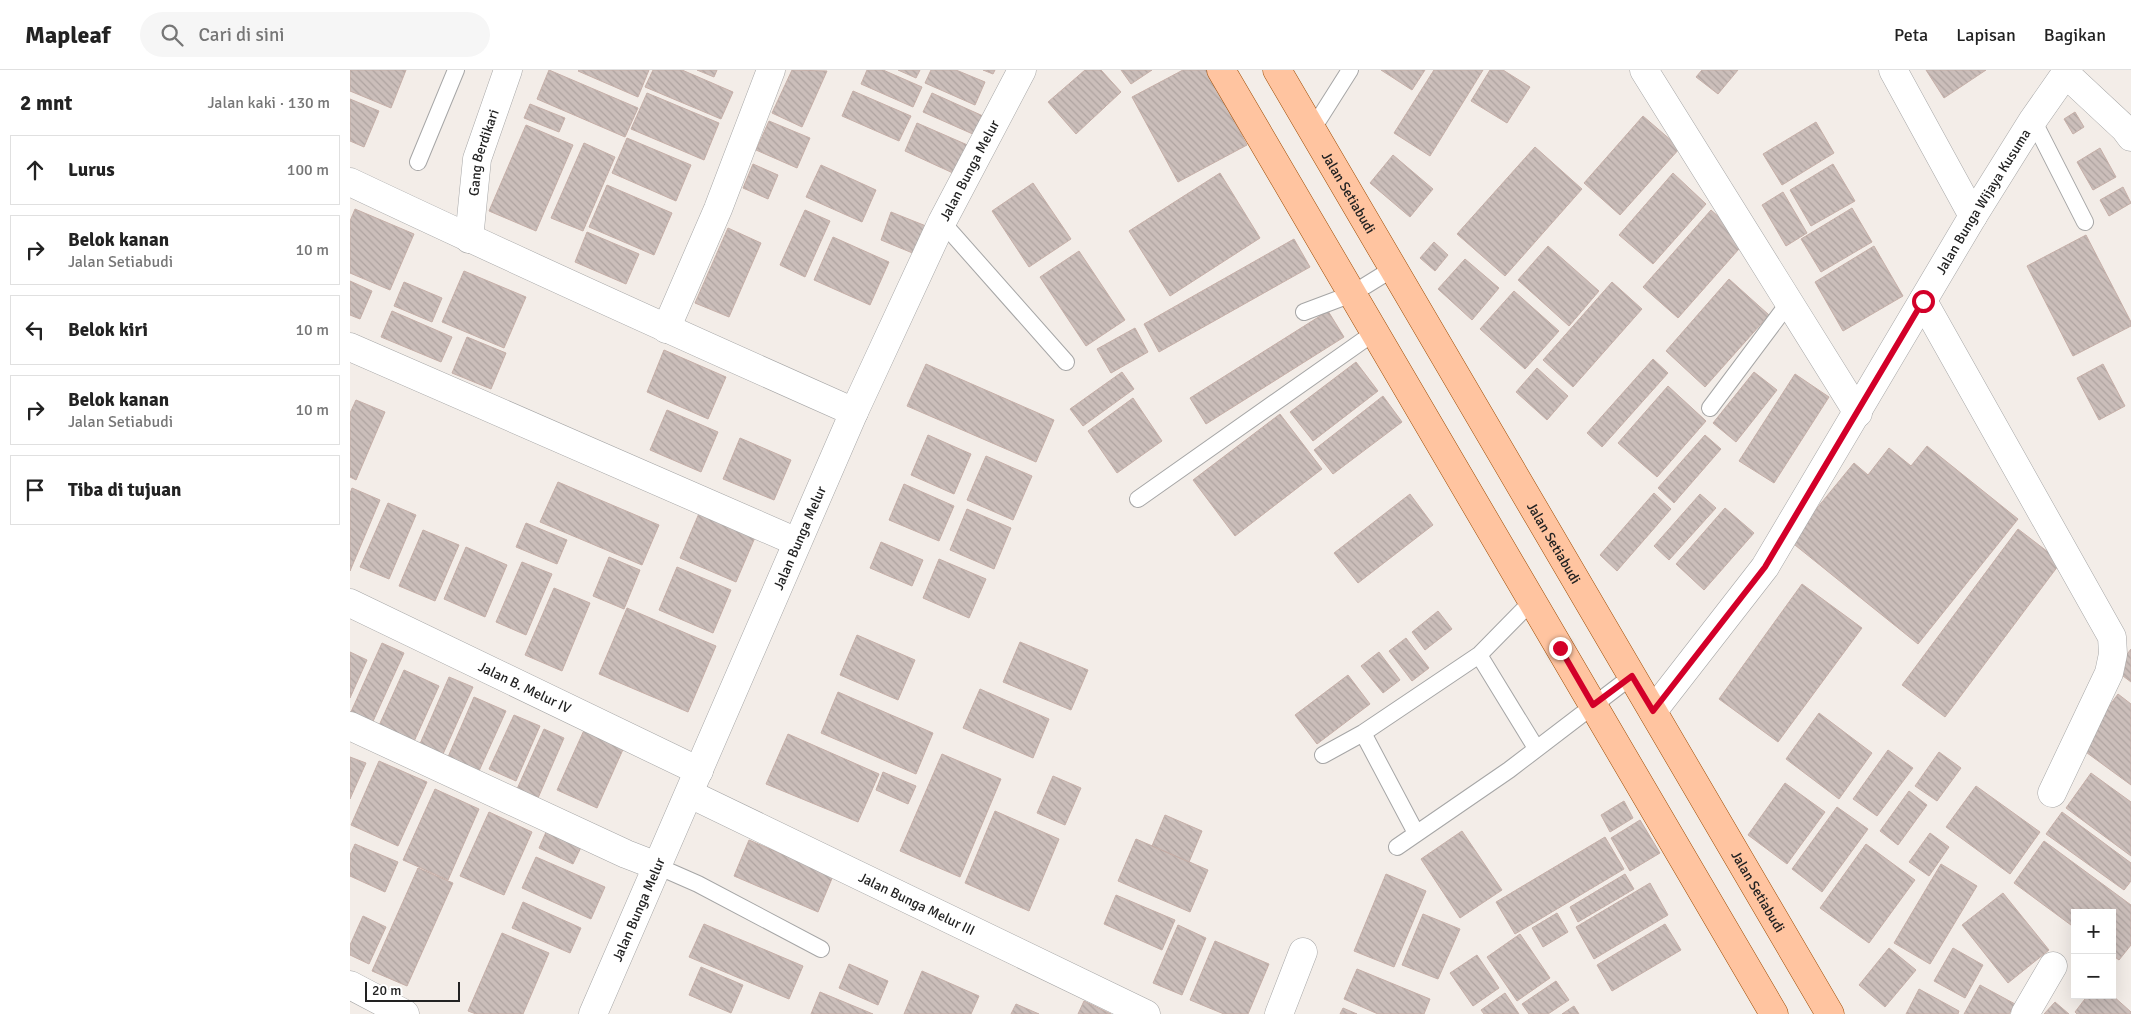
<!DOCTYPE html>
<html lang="id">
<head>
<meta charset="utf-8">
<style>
	body { margin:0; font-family:Signika,sans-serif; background:#f6f6f6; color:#222 }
	.controls { position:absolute; right:15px; bottom:15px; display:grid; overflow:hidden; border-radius:0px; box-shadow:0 5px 20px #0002 }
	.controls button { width:45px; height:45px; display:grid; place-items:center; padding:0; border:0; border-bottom:1px solid #e0e0e0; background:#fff; color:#222; font:25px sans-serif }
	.scale { position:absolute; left:15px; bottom:12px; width:95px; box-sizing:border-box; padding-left:5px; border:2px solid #222; border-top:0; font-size:14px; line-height:18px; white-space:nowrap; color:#222; -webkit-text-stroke:4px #fff; paint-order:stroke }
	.stop { position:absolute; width:15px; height:15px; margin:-11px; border:4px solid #d30029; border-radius:50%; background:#fff }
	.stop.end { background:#d30029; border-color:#fff; box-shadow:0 1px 5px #0008 }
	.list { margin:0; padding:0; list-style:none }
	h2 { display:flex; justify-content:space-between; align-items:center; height:65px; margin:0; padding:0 20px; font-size:21px }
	h2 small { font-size:16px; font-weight:400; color:#767676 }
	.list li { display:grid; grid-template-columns:32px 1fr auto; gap:15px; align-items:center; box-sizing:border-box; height:70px; margin:0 10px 10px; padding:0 10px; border:1px solid #e0e0e0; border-radius:0px }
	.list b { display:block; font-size:19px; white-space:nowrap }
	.list p { margin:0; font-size:16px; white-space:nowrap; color:#767676 }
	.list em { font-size:16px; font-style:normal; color:#767676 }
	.icon { flex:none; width:28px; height:28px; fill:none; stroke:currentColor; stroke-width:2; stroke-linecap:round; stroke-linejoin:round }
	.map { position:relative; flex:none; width:1781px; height:944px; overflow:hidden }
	header { display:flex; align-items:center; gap:30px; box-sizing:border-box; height:70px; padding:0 25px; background:#fff; border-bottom:1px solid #e0e0e0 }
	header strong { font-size:24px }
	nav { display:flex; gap:28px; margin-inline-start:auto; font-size:18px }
	.search { width:350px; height:45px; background:#f6f6f6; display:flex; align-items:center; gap:12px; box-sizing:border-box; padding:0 18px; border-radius:28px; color:#767676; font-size:19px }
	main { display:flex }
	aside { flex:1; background:#fff }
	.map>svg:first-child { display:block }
</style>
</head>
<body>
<header>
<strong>Mapleaf</strong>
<div class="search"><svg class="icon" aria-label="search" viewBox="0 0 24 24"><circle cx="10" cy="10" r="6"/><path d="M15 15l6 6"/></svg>Cari di sini</div>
<nav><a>Peta</a><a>Lapisan</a><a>Bagikan</a></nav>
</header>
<main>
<aside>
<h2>2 mnt<small>Jalan kaki · 130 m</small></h2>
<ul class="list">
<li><svg class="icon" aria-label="ahead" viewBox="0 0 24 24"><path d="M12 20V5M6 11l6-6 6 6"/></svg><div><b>Lurus</b></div><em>100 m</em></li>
<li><svg class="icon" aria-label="right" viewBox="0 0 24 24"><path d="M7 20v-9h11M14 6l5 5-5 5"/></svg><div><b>Belok kanan</b><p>Jalan Setiabudi</p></div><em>10 m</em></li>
<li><svg class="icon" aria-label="left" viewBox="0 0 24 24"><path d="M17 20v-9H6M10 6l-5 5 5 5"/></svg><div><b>Belok kiri</b></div><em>10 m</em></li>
<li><svg class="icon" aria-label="right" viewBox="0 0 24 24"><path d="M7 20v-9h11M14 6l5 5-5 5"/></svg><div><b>Belok kanan</b><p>Jalan Setiabudi</p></div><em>10 m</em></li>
<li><svg class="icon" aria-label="arrive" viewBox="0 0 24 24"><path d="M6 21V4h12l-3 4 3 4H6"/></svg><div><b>Tiba di tujuan</b></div></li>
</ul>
</aside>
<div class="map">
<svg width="1781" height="944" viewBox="0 0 1781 944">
	<defs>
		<pattern id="building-back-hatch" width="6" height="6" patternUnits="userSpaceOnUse" patternTransform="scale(1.25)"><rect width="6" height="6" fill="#cbbeba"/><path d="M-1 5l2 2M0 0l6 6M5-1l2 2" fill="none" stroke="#aea3a0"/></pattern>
	</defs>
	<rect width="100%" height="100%" fill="#f3ede8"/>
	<path fill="url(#building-back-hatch)" stroke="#c6afa8" d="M 0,0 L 56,0 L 41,38 L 0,21 Z
		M 199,0 L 288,38 L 275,67 L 187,29 Z
		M 229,0 L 299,0 L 288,27 L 228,1 Z
		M 303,0 L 332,0 L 383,22 L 371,49 L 295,17 Z
		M 347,0 L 367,0 L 364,7 Z
		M 442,0 L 477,1 L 452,57 L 422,43 Z
		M 517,0 L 533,0 L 572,17 L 563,37 L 511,14 Z
		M 548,0 L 570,0 L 566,8 Z
		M 581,0 L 606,0 L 635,12 L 625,35 L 575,13 Z
		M 633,0 L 645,0 L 643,4 Z
		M 735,0 L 751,0 L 771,22 L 726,64 L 698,32 Z
		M 771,0 L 802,0 L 781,14 Z
		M 833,0 L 857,0 L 897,75 L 828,112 L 782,27 Z
		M 1031,0 L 1075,0 L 1062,20 Z
		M 1084,0 L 1133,0 L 1080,86 L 1044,63 Z
		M 1140,0 L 1153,0 L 1180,17 L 1157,53 L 1121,31 Z
		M 1352,0 L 1388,0 L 1368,24 L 1346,7 Z
		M 1576,0 L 1636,0 L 1594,28 Z
		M 503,21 L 561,46 L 549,71 L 492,46 Z
		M 297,23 L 369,53 L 354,90 L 281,59 Z
		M 582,23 L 633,46 L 625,65 L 573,42 Z
		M 0,29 L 29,41 L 14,77 L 0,71 Z
		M 180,34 L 215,48 L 209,62 L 174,48 Z
		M 1725,42 L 1734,57 L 1723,64 L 1714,49 Z
		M 1293,46 L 1330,78 L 1270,145 L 1234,113 Z
		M 419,51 L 460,68 L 447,98 L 406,80 Z
		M 1466,52 L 1484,83 L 1432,115 L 1413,84 Z
		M 567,53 L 629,80 L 616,109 L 555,81 Z
		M 176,55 L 223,75 L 186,161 L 139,141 Z
		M 277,68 L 341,95 L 326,131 L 262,103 Z
		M 234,73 L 265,87 L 233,161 L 201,148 Z
		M 1185,77 L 1232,119 L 1155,206 L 1107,164 Z
		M 1750,78 L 1766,107 L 1743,120 L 1727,92 Z
		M 1043,85 L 1083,119 L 1060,147 L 1020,113 Z
		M 403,94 L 428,105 L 418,129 L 393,118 Z
		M 1483,94 L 1505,131 L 1461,156 L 1440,120 Z
		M 471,95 L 526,120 L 512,152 L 456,127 Z
		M 870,103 L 910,168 L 820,226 L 779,161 Z
		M 1323,103 L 1356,134 L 1303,194 L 1269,165 Z
		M 683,113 L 721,169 L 679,197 L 642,141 Z
		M 257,115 L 322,143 L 304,185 L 239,157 Z
		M 1773,117 L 1781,133 L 1759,146 L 1750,130 Z
		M 1433,122 L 1457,163 L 1436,176 L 1412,135 Z
		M 1502,138 L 1522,172 L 1471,202 L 1451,169 Z
		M 5,139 L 64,164 L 40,220 L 0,203 L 0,151 Z
		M 455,140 L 480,151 L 455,207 L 430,195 Z
		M 1361,140 L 1396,171 L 1328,248 L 1293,217 Z
		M 541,142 L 576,156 L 565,184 L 531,170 Z
		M 378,158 L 411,173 L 379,247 L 345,233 Z
		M 237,162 L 289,184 L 276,214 L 225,192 Z
		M 1736,165 L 1781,252 L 1781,256 L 1723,286 L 1677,196 Z
		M 483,167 L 539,192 L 520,235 L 464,210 Z
		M 944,169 L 960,197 L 809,282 L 794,254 Z
		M 1084,172 L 1098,185 L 1085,201 L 1070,188 Z
		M 1198,176 L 1249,221 L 1219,256 L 1168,210 Z
		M 1524,176 L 1553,226 L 1493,261 L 1465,212 Z
		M 729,181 L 775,250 L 736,276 L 690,207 Z
		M 1115,189 L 1149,218 L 1122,250 L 1088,219 Z
		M 114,201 L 176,227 L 154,278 L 92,252 Z
		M 1379,209 L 1419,245 L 1355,317 L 1316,281 Z
		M 0,211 L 22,221 L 10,249 L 0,245 Z
		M 54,212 L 92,228 L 82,252 L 44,236 Z
		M 1262,212 L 1292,239 L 1223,317 L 1193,290 Z
		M 1164,221 L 1209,261 L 1175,299 L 1130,259 Z
		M 42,241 L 102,267 L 91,292 L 31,267 Z
		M 978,241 L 994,267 L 856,354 L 840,328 Z
		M 785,258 L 798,282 L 761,303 L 747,279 Z
		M 117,267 L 156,283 L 141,319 L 102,303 Z
		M 314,280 L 376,307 L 358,349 L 297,322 Z
		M 1303,289 L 1318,303 L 1252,377 L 1237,363 Z
		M 1006,292 L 1028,321 L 963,371 L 940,342 Z
		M 576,294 L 704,350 L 686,392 L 557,336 Z
		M 1753,294 L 1775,336 L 1749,350 L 1727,308 Z
		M 1187,298 L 1218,326 L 1197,350 L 1166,322 Z
		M 772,302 L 784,319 L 733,356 L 720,339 Z
		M 1404,302 L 1427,320 L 1386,372 L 1363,353 Z
		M 1445,304 L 1479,327 L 1424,413 L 1389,391 Z
		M 1318,316 L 1356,351 L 1307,407 L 1268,373 Z
		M 1033,326 L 1052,352 L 983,404 L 964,380 Z
		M 783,328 L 812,371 L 767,403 L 738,361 Z
		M 6,330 L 35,342 L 6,410 L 0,407 L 0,343 Z
		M 317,340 L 368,362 L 351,402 L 300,380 Z
		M 930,344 L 972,399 L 885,466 L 843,410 Z
		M 578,365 L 621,384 L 604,424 L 561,405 Z
		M 1355,365 L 1371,379 L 1324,433 L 1308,418 Z
		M 390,368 L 441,390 L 424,430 L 373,409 Z
		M 1577,376 L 1668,449 L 1568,574 L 1440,471 L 1504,393 L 1518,405 L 1539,378 L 1561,396 Z
		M 636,386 L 682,406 L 663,450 L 617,430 Z
		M 208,412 L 309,455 L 292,495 L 190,452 Z
		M 554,414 L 604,436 L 589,471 L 539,450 Z
		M 2,418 L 30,430 L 0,501 L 0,423 Z
		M 1304,423 L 1321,439 L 1267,501 L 1250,485 Z
		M 1060,424 L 1083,455 L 1008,513 L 984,483 Z
		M 1350,424 L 1366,438 L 1319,490 L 1304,476 Z
		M 38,433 L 66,445 L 39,509 L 10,497 Z
		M 353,434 L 409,458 L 386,512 L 330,488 Z
		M 1375,438 L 1404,463 L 1354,520 L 1326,494 Z
		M 617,439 L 661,458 L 644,499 L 600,480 Z
		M 176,453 L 217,470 L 207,494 L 166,477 Z
		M 1668,459 L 1711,492 L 1595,647 L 1552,615 Z
		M 73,460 L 109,475 L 85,531 L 49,516 Z
		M 531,472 L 573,490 L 562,516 L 520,498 Z
		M 116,477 L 157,495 L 135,547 L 94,529 Z
		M 259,487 L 290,500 L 274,539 L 243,526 Z
		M 589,489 L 636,509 L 619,548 L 573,528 Z
		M 172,492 L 202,504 L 176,565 L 146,552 Z
		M 327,497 L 381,520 L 363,563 L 309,540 Z
		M 1452,514 L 1512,558 L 1428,672 L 1369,629 Z
		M 204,518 L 240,533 L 212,601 L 175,585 Z
		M 277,538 L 366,576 L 338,642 L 249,604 Z
		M 1088,541 L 1102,559 L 1075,580 L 1062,562 Z
		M 507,565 L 565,590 L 548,630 L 490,605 Z
		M 1056,568 L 1079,598 L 1062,611 L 1039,581 Z
		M 670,572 L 738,600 L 721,640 L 653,612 Z
		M 32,573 L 54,583 L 20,658 L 0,644 Z
		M 1781,579 L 1781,612 L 1765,600 Z
		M 0,582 L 17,590 L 0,628 Z
		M 1029,582 L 1050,610 L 1033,623 L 1011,596 Z
		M 54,600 L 89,616 L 62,676 L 27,660 Z
		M 998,605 L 1020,634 L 967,674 L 945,645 Z
		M 99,607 L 123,617 L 89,693 L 66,683 Z
		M 630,619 L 699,649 L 683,688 L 613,658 Z
		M 488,622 L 583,663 L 566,704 L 471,663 Z
		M 1768,624 L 1781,634 L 1781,715 L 1729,677 Z
		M 124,627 L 156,641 L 129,701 L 98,687 Z
		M 1469,643 L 1522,683 L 1489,729 L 1436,689 Z
		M 164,645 L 190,656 L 166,711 L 139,699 Z
		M 235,658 L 275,675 L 247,738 L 207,720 Z
		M 194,659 L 214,668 L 188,728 L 167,719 Z
		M 438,664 L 529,704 L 508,752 L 416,714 Z
		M 1538,680 L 1563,698 L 1527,746 L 1503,729 Z
		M 1589,682 L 1611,698 L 1587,731 L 1565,716 Z
		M 592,684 L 651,709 L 610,807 L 550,781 Z
		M 0,687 L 16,693 L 0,729 Z
		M 29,691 L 77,712 L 48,776 L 1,755 Z
		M 533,702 L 566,716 L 558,734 L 526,720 Z
		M 1741,703 L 1781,732 L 1781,786 L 1716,738 Z
		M 703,706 L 731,718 L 715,755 L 687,743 Z
		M 1435,713 L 1475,742 L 1437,794 L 1398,765 Z
		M 1626,716 L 1690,762 L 1660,804 L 1596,757 Z
		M 85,719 L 129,739 L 98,810 L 53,790 Z
		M 1559,721 L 1577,735 L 1548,775 L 1530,761 Z
		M 1274,731 L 1283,748 L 1260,762 L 1251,745 Z
		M 1487,737 L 1518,759 L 1472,822 L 1442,799 Z
		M 645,741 L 709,769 L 679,841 L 615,813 Z
		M 139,742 L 182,762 L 154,825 L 110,806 Z
		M 1712,742 L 1781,793 L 1781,811 L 1774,820 L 1696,764 Z
		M 815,745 L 852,761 L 839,792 L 802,776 Z
		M 1290,750 L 1310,783 L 1280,801 L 1261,768 Z
		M 200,753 L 235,769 L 223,794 L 189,778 Z
		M 1112,761 L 1152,820 L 1110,848 L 1071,789 Z
		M 1580,763 L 1599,777 L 1579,806 L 1559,792 Z
		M 1255,767 L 1274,799 L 1165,864 L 1146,832 Z
		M 786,769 L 858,800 L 840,842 L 768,811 Z
		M 399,770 L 483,806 L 468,842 L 384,806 Z
		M 1694,771 L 1781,835 L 1781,875 L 1769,890 L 1762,885 L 1762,843 L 1725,843 L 1725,858 L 1664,813 Z
		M 5,774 L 48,792 L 35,822 L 0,806 L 0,785 Z
		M 1516,774 L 1565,810 L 1519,873 L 1470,838 Z
		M 186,787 L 255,817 L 241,849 L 172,818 Z
		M 1591,794 L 1627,816 L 1580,894 L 1544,873 Z
		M 68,798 L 103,813 L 57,916 L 22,901 Z
		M 1036,804 L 1076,821 L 1044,897 L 1004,881 Z
		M 1275,804 L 1284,819 L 1228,852 L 1220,837 Z
		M 1300,813 L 1318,845 L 1244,889 L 1226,857 Z
		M 1653,823 L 1699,880 L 1658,913 L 1612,855 Z
		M 766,825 L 825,850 L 812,880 L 754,854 Z
		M 173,832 L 231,858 L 220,883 L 162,858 Z
		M 1207,843 L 1218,862 L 1193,877 L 1182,858 Z
		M 1073,844 L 1110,859 L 1088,909 L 1052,895 Z
		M 13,846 L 36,857 L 19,894 L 0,885 L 0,875 Z
		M 354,854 L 453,896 L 439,929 L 339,887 Z
		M 1315,854 L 1331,880 L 1262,921 L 1247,895 Z
		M 828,855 L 856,868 L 832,925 L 803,913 Z
		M 152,863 L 199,883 L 173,944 L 126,944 L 118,941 Z
		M 1170,864 L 1200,908 L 1167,931 L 1137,887 Z
		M 865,871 L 919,894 L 898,944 L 874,944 L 840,930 Z
		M 1539,878 L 1566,900 L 1535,937 L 1509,915 Z
		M 1603,878 L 1633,895 L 1615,928 L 1584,911 Z
		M 1127,885 L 1149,918 L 1123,936 L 1100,903 Z
		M 499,894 L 538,911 L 528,935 L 489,918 Z
		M 351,897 L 393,915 L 381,943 L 339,925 Z
		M 1007,899 L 1080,929 L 1074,944 L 1028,944 L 994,929 Z
		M 572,901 L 629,926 L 621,944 L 554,944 Z
		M 1206,911 L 1219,930 L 1198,944 L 1179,944 L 1172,934 Z
		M 1630,915 L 1665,934 L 1659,944 L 1614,944 Z
		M 1569,919 L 1609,941 L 1608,944 L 1556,944 Z
		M 470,922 L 523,944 L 461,944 Z
		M 1155,923 L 1169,944 L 1134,944 L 1131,940 Z
		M 1738,925 L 1762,925 L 1781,942 L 1781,944 L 1727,944 L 1725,942 Z
		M 734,931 L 761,944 L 728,944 Z
		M 1705,932 L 1719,944 L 1694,944 Z
		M 666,934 L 689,944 L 661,944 Z
		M 1224,936 L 1229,944 L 1212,944 Z
		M 993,938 L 1007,944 L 990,944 Z"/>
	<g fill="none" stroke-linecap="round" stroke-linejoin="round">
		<g stroke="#a6a6a6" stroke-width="18">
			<path id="service" d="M 1683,50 L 1735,152
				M 962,60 L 1000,0
				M 68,92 L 106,0
				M 592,152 L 716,292
				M 954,242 L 1002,224 L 1044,198
				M 1360,338 L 1440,231
				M 788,429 L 1025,262
				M 1129,585 L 1186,678
				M 1013,663 L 1066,763
				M 973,685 L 1013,663 L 1129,585 L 1182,531
				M 1047,777 L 1159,700 L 1282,606
				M 307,796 L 348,814 L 471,879"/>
		</g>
		<g stroke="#a6a6a6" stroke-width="29">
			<g id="minor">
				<path d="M 1294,0 L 1508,343"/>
				<path d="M 1543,0 L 1623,146"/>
				<path d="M 1716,4 L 1775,59 L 1781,67"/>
				<path d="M 0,112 C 167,191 335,267 504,342"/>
				<path id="s1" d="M 119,169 L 127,89 L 158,0"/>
				<path d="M 1573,231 L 1762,567 L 1763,584 L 1759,603 L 1702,723"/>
				<path d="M 316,259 L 368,139 L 421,0"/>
				<path d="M 0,277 L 447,472"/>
				<path id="s2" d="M 0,533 L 349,701"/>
				<path id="s3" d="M 1303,641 L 1415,497 L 1623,146 L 1683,50 L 1718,0"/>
				<path d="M 0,656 L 276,784 L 307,796"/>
				<path id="s4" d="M 340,724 L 796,944"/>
				<path d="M 0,915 L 55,944"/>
				<path d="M 929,944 L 953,882"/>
				<path d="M 1675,944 L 1703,896"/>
			</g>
		</g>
		<g stroke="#a6a6a6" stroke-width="29">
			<g id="tertiary">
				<path id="s5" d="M 243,944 L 504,342 L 592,152 L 672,0"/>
			</g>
		</g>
		<g stroke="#9f4b00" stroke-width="29">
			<g id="primary">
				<path d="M 871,0 L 1424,944"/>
				<path id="s6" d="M 927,0 L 1480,944"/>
			</g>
		</g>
		<use href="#service" stroke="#fff" stroke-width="16"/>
		<use href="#minor" stroke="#fff" stroke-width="28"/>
		<use href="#tertiary" stroke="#fff" stroke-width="28"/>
		<use href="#primary" stroke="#ffc4a0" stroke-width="28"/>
	</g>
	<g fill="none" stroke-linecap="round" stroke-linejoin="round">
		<path stroke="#d30029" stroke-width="6" d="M 1210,578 L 1243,635 L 1282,606 L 1303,641 L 1415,497 L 1573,231"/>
	</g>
	<g text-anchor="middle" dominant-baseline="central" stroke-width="5" stroke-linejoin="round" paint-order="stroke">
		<g font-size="14" fill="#222" stroke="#fff">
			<text stroke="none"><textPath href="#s1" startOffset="88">Gang Berdikari</textPath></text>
			<text stroke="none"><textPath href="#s5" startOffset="924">Jalan Bunga Melur</textPath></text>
			<text stroke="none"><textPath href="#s6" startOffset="142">Jalan Setiabudi</textPath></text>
			<text stroke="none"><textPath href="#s3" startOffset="608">Jalan Bunga Wijaya Kusuma</textPath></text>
			<text stroke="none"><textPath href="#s5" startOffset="519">Jalan Bunga Melur</textPath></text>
			<text stroke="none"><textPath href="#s6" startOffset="548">Jalan Setiabudi</textPath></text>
			<text stroke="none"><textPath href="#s2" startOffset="194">Jalan B. Melur IV</textPath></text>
			<text stroke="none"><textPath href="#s6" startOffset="952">Jalan Setiabudi</textPath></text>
			<text stroke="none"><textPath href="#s4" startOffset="252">Jalan Bunga Melur III</textPath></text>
			<text stroke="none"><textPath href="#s5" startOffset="114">Jalan Bunga Melur</textPath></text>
		</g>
	</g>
</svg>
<div class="controls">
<button>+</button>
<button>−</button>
</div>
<div class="scale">20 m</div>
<div class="stop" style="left:1573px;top:231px"></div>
<div class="stop end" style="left:1210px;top:578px"></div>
</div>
</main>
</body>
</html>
